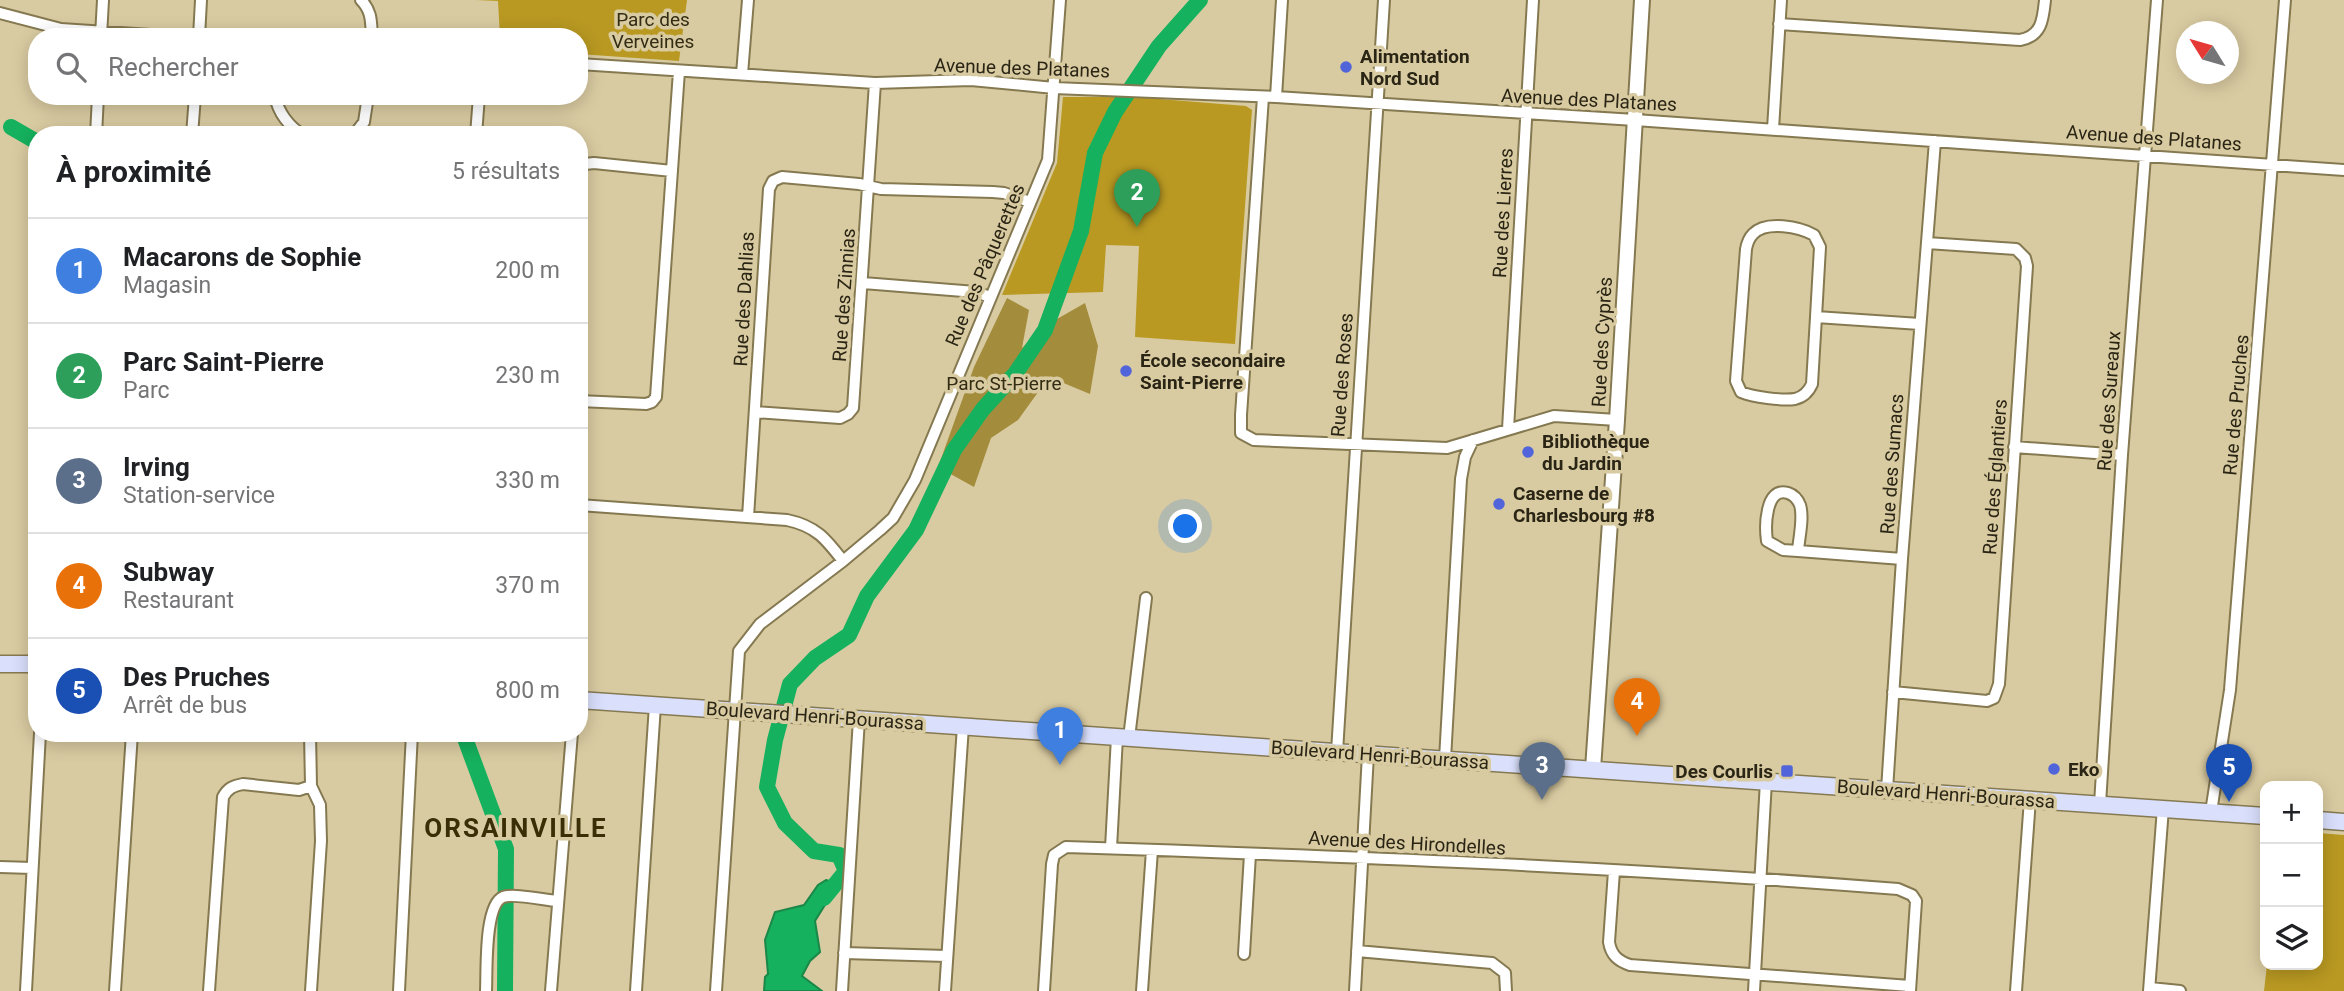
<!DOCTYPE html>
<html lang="fr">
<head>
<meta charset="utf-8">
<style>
	body { margin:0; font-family:Roboto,sans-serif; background:#f2f2f2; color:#202124 }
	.controls { position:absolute; right:21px; bottom:21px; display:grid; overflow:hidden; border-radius:14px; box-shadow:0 4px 18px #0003 }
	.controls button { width:63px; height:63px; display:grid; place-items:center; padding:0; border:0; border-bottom:2px solid #e0e0e0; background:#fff; color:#202124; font:35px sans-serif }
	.compass { position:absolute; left:2176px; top:21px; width:63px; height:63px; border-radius:50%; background:#fff; box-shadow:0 4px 18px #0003; rotate:307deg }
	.you { position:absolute; left:1186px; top:527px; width:24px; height:24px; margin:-18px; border:5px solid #fff; border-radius:50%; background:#1a73e8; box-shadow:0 0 0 10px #1a73e833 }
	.badge { display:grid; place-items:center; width:46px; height:46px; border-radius:50%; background:#5164da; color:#fff; font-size:23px; font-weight:700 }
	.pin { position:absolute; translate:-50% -58px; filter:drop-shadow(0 2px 4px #0008) }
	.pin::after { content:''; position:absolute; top:37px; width:24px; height:21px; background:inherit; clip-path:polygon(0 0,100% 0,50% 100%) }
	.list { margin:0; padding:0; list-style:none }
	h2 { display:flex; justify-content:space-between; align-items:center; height:91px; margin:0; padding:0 28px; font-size:30px }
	h2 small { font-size:23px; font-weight:400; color:#757577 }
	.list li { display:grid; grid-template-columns:46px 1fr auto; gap:21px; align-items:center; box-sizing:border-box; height:105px; padding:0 28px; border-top:2px solid #e0e0e0 }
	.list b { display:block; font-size:26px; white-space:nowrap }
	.list p { margin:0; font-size:23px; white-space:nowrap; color:#757577 }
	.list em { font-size:23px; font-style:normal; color:#757577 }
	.icon { flex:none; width:38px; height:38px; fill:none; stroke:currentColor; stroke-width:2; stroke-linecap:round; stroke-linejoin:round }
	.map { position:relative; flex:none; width:2344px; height:991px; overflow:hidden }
	.search { position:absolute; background:#fff; box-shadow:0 4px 18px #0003; left:28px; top:28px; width:560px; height:77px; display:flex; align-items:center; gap:18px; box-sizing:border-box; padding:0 24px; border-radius:28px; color:#757577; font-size:26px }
	.panel { position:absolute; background:#fff; box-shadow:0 4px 18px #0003; left:28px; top:126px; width:560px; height:616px; border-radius:28px }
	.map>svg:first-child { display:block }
</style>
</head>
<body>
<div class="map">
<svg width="2344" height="991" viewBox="0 0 2344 991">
	<rect width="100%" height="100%" fill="#d9cba1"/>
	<path fill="#b99922" d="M 476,0 L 687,0 L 679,61 L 579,54 L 579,37 L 500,37 L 498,1 Z
		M 1063,97 L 1135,97 L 1246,106 L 1252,110 L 1235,344 L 1135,337 L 1139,246 L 1106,245 L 1103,292 L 1002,295 L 1057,163 Z
		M 2318,833 L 2344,835 L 2344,991 L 2264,991 L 2267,965 L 2318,965 Z"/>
	<path fill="#a48c3d" d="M 1007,298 L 1029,310 L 1022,348 L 1043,327 L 1085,303 L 1098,346 L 1090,394 L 1049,377 L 1018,420 L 991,438 L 974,487 L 938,467 L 974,367 Z"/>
	<path fill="#15b15e" stroke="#1b8748" stroke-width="2" d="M 826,880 L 838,884 L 815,921 L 820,952 L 810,961 L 802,976 L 822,991 L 764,991 L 765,977 L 768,974 L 765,940 L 775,912 L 804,905 L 818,885 Z"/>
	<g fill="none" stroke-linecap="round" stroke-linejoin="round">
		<path stroke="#15b15e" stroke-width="16" d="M 11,127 L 37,142
			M 463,733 L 506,849 L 505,991
			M 824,898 L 846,871 L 839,855 L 814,851 L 785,823 L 767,787 L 775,740 L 790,684 L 815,658 L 849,635 L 867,596 L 916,530 L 954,450 L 983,409 L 1015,374 L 1045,330 L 1081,231 L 1095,153 L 1115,112 L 1159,46 L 1200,0"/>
		<g stroke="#857951" stroke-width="14">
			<path id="minor" d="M 361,0 C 372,11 371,22 372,37
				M 0,13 L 61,29 L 181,37
				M 1779,24 L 2020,40 C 2042,36 2043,19 2045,0
				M 101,36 L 103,0
				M 199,37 L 201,0
				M 579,64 L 875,83 L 971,80 L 1054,88 L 1276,97 L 1635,120 L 2344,170
				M 742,74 L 748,0
				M 275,96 C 278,112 289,127 303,135
				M 1263,97 L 1241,415 L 1241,433 L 1254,440 L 1447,448 L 1554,416 L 1617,420
				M 1276,97 L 1282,0
				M 1773,129 L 1781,0
				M 96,135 L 98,96
				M 192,135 L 195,96
				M 354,135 L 364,122 L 368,96
				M 476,135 L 479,96
				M 579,168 L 585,164 L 594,163 L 672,171
				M 863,283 L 976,292 L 990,297
				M 1816,317 L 1812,384 C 1809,391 1803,397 1795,399 C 1782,401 1753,397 1741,392 L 1736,381 L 1746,249 C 1747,244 1749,238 1753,234 C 1766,220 1800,227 1814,235 L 1820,247 L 1816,317 L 1920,324
				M 579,401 L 646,404 L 652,402 L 656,397 L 679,71
				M 755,412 L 840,418 L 848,414 L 853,408 L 875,83
				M 1508,429 L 1533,0
				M 2014,447 L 2122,455
				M 579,505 L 787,520 C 816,526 826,539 843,561
				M 748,517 L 769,189 L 773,181 L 782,177 L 859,184 L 881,189 L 993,192 L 1004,193 L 1030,202
				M 1798,551 L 1783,550 L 1767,541 C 1765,527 1765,486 1788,493 C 1794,495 1798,500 1800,505 C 1804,518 1799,537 1798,551 L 1902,559
				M 1893,692 L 1987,701 L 1994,698 L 1999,684 L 2027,266 L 2025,258 L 2016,249 L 1927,243
				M 310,733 L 311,786 L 320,805 L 321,841 L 311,991
				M 1129,738 L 1146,598
				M 1337,752 L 1384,0
				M 1445,759 L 1461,479 L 1465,457 L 1473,440
				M 1887,790 L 1902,559 L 1935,141
				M 2100,804 L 2122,455 L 2157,0
				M 2211,812 L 2230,690 L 2285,0
				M 1111,848 L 1117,737
				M 0,867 L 32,868
				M 1614,871 L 1609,942 C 1611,955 1618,961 1630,965 L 1910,986
				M 1357,951 L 1492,963 L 1505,973 L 1506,991
				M 844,953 L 947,956
				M 1244,954 L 1250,854
				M 2150,988 L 2180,991
				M 26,991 L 40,733
				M 115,991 L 132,733
				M 209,991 L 223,797 C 228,788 233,786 243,784 L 299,790 L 311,786
				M 399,991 L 412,733
				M 486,991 C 487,972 484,905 503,897 C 514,893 544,900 557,901
				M 551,991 L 572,733
				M 636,991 L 655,705
				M 716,991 L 739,651 L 760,624 L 843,561 L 880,530 L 893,518 L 915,480 L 1048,160 L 1060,0
				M 842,991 L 859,719
				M 945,991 L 963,726
				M 1044,991 L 1052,864 L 1054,855 L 1066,847 C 1344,856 1621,867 1898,889 L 1912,895 L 1916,901 L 1910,991
				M 1142,991 L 1152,850
				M 1355,991 L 1368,754
				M 1754,991 L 1766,781
				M 2016,991 L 2030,799
				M 2149,991 L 2163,808"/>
		</g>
		<g stroke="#857951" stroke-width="18">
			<path id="tertiary" d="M 1593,769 L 1617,420 L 1642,0"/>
		</g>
		<g stroke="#857951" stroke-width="19">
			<path id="secondary" d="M 0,664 L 37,664
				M 579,700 L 2265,816
				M 2318,820 L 2344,822"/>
		</g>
		<use href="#minor" stroke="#fff" stroke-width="10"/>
		<use href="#tertiary" stroke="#fff" stroke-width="14"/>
		<use href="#secondary" stroke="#dae0fc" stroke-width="16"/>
	</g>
	<g fill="#5164da" stroke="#d9cba1" stroke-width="2.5">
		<circle cx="1346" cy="67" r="7"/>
		<circle cx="1126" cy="371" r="7"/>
		<circle cx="1528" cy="452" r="7"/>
		<circle cx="1499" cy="504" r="7"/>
		<circle cx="2054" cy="769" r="7"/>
		<rect x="1780" y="764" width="14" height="14" rx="3.5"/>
	</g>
	<g text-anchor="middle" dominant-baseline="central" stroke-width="7" stroke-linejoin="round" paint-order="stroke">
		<g font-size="19" fill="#332c14" stroke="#d9cba1">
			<text x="653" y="19">Parc des<tspan x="653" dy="22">Verveines</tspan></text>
			<text x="1004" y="383">Parc St-Pierre</text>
		</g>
		<g font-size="19" font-weight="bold" fill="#2a2515" stroke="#d9cba1" text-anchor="start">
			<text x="1360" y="56">Alimentation<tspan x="1360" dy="22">Nord Sud</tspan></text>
			<text x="1140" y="360">École secondaire<tspan x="1140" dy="22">Saint-Pierre</tspan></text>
			<text x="1542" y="441">Bibliothèque<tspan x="1542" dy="22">du Jardin</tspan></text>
			<text x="1513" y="493">Caserne de<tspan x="1513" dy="22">Charlesbourg #8</tspan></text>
			<text x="2068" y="769">Eko</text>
			<text x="1773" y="771" text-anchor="end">Des Courlis</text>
		</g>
		<g font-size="19" fill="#2a2515" stroke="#d9cba1">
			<text transform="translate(1022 68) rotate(2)">Avenue des Platanes</text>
			<text transform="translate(1589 100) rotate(3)">Avenue des Platanes</text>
			<text transform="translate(2154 138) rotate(4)">Avenue des Platanes</text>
			<text transform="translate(1503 213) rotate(-87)">Rue des Lierres</text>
			<text transform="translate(985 265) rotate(-67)">Rue des Pâquerettes</text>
			<text transform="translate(844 295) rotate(-86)">Rue des Zinnias</text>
			<text transform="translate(744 299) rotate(-87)">Rue des Dahlias</text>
			<text transform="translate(1602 342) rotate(-87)">Rue des Cyprès</text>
			<text transform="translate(1342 375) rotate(-86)">Rue des Roses</text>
			<text transform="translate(2109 401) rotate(-86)">Rue des Sureaux</text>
			<text transform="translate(2236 405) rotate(-85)">Rue des Pruches</text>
			<text transform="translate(1892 464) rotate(-86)">Rue des Sumacs</text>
			<text transform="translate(1995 477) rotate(-86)">Rue des Églantiers</text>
			<text transform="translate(815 716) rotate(4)">Boulevard Henri-Bourassa</text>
			<text transform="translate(1380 755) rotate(4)">Boulevard Henri-Bourassa</text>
			<text transform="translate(1946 794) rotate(4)">Boulevard Henri-Bourassa</text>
			<text transform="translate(1407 843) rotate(3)">Avenue des Hirondelles</text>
		</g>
		<g font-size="26" font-weight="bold" letter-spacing="2" fill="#392e05" stroke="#d9cba1">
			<text x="516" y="828">ORSAINVILLE</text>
		</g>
	</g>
</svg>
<div class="controls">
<button>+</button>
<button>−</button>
<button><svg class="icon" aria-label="layers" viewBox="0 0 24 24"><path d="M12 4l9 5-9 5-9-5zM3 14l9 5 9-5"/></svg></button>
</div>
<svg class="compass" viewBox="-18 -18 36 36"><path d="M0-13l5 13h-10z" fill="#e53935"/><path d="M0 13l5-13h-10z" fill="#757577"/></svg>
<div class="you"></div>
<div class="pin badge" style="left:1060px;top:765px;background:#3f7fe0">1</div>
<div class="pin badge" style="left:1137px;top:227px;background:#2e9e5b">2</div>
<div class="pin badge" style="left:1542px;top:800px;background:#5c6f8a">3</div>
<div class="pin badge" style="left:1637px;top:736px;background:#e8710a">4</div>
<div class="pin badge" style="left:2229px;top:802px;background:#1a4fb4">5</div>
<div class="search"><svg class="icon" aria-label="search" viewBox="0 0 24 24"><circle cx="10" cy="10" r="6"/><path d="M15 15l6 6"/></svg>Rechercher</div>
<section class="panel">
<h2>À proximité<small>5 résultats</small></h2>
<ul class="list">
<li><span class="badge" style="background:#3f7fe0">1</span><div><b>Macarons de Sophie</b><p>Magasin</p></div><em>200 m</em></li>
<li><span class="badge" style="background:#2e9e5b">2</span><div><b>Parc Saint-Pierre</b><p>Parc</p></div><em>230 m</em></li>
<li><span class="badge" style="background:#5c6f8a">3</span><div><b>Irving</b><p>Station-service</p></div><em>330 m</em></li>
<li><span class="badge" style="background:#e8710a">4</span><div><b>Subway</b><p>Restaurant</p></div><em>370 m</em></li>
<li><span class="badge" style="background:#1a4fb4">5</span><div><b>Des Pruches</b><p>Arrêt de bus</p></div><em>800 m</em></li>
</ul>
</section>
</div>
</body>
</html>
